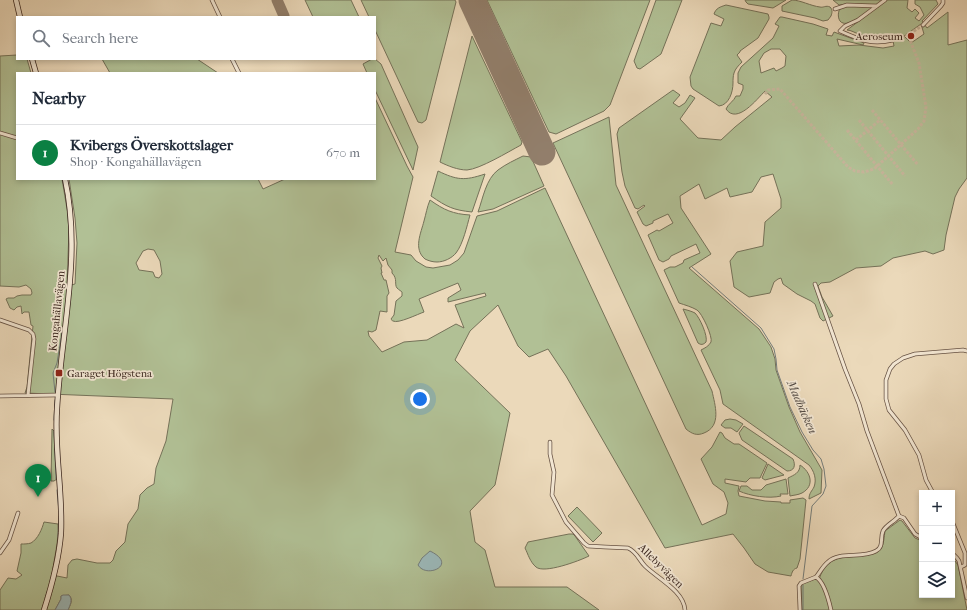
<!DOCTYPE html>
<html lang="en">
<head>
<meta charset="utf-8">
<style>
	body { margin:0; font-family:"IM FELL French Canon",serif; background:#f6f6f7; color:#1f2937 }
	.controls { position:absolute; right:12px; bottom:12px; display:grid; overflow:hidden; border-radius:0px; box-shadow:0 2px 6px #0003 }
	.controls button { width:36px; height:36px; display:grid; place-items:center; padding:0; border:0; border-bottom:1px solid #e0e1e3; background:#fff; color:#1f2937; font:20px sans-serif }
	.you { position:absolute; left:420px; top:399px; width:14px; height:14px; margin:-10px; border:3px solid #fff; border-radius:50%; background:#1a73e8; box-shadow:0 0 0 6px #1a73e833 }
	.badge { display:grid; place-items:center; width:26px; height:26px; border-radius:50%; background:#0b8043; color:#fff; font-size:13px; font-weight:700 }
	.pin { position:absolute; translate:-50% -33px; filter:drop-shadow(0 1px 2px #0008) }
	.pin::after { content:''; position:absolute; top:21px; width:14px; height:12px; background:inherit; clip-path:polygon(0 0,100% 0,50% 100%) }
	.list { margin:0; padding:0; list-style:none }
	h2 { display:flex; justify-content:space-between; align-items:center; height:52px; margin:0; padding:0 16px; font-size:17px }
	h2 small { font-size:13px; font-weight:400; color:#747a83 }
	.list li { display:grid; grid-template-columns:26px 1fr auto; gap:12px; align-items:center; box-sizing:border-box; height:56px; padding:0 16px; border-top:1px solid #e0e1e3 }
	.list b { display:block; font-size:15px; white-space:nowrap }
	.list p { margin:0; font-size:13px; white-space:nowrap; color:#747a83 }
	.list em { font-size:13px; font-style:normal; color:#747a83 }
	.icon { flex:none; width:22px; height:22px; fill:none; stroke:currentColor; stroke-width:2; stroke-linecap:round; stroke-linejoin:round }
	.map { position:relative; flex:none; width:967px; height:610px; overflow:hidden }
	.search { position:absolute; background:#fff; box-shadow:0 2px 6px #0003; left:16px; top:16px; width:360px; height:44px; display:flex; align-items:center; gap:10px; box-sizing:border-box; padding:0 14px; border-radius:0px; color:#747a83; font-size:15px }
	.panel { position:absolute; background:#fff; box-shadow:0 2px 6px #0003; left:16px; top:72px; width:360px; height:108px; border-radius:0px }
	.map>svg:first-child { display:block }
</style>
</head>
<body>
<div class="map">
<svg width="967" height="610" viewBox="0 0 967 610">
	<rect width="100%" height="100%" fill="#ebd9ba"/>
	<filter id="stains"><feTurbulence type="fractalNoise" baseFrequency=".005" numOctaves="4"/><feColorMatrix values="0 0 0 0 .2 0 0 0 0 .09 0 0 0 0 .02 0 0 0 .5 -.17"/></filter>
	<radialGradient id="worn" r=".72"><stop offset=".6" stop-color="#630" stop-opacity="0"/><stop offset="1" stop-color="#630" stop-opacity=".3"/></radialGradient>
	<path fill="#b1c095" stroke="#757259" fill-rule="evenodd" d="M 305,0 L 351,0 L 359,17 L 313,17 Z
		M 361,0 L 455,0 L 456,2 L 426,120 L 422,123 L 418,122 L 375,30 L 375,17 L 369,17 Z
		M 487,0 L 650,0 L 610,105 L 604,111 L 556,134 L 549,132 Z
		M 656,0 L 682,0 L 661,54 L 640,69 L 637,68 L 634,61 Z
		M 745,0 L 786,0 L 773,8 L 748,4 L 746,2 Z
		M 792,0 C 800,0 811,6 820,7 C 823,8 826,5 830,7 C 833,10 832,13 831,16 L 828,20 L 823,21 L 815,18 L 782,11 L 782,6 Z
		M 833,0 L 883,0 L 877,5 L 849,4 L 839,5 Z
		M 887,0 L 908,0 L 907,8 L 912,12 L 915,9 L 919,13 L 915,18 L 919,21 L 924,15 L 920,7 L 915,4 L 915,0 L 936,0 L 938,4 L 922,21 L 927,28 L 948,12 L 948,45 L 967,40 L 967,178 L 959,189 L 955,197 L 946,235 L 944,250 L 933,254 L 925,251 L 893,258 L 881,266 L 856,268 L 830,282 L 821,283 L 818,286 L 822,297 L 833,316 L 823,321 L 820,318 L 815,304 L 811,301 L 797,294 L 783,284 L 781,278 L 778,279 L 774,282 L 770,293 L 749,297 L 734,287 L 730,261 L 737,252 L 763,246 L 765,222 L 781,208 L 781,199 L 773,174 L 761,177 L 752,192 L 730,197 L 727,188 L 705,199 L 699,184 L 680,196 L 681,208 L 711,254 L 689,268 L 759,329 L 771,347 L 775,359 L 776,370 L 789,407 L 800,432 L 822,470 L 821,493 L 809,499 C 809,493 812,491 814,487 C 817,479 814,471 809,465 L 723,404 L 720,390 L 701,350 C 705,348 709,346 711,342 C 713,337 702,313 697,310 C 692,307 685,305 679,303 L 664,270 L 670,267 L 675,267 L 683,263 L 684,260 L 700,253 L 696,244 L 671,256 L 669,259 L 663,262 L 659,260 L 648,235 L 657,230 L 659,231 L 673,223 L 668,214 L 653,221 L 653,223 L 646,226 L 643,224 L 637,212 L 645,206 L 644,205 L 638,209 L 635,208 L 625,186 L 622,172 L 617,134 L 619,128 L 673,90 L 680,95 L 673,103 L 679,107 L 685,103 L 690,95 L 695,98 L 680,119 L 698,138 L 721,140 L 735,127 L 772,97 L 765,91 C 757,99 737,125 726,109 C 728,104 734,101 736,96 L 740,96 L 743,89 L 743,85 L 738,83 L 738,73 L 741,67 L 773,38 L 779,26 L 775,24 L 780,17 L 782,17 L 813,24 L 828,29 L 826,35 L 832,36 L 834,32 L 864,43 L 863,45 L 837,39 L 839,46 L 859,45 L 883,48 L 894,46 L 892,36 C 880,37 871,37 859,34 C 855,33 851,30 847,30 ZM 921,24 L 924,34 L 911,43 L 904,36 ZM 771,49 L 780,49 L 786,56 L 785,66 L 782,68 L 776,71 L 774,68 L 761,73 L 759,61 L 764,53 Z
		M 726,5 L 768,14 L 769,17 L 769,19 L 758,38 L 740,51 L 740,52 L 737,55 L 742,62 C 739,65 735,69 734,73 C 733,76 733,80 733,83 C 733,92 729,105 719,106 L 693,89 L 691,86 L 690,77 L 711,23 L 721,26 L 724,19 L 714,14 C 716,8 720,7 726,5 Z
		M 845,6 L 874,7 C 868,11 850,26 843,23 C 838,22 837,13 840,9 C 841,8 844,7 845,6 Z
		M 472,36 L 522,142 L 521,145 C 508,152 480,169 467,170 C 458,170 448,166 440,162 Z
		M 17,55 L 17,59 L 27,59 L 31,73 L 17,73 L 17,179 L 62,179 L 67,209 L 69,229 L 67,286 L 75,284 L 77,243 L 75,218 L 69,179 L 258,179 L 263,189 L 285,179 L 375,179 L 375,98 L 407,166 L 413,177 L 395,252 L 411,255 L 416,261 L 426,267 L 433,268 L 450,265 L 458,260 L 464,253 L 477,216 L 497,211 L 545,188 L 702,525 L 726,514 L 728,503 L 724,492 L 713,484 L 701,459 L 712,447 L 720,432 L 722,433 L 725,438 L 734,444 L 739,444 L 767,463 L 760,478 L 750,478 L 746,482 L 725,479 L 725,483 L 739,486 L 738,491 L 739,496 L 765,501 L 781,502 L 781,503 L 790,503 L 790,500 L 803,498 L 806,500 L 800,559 L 797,568 C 793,569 792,572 791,576 L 768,572 L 755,564 L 744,548 L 733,534 L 665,548 L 566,376 L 548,349 L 529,357 L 518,346 L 498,305 L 470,331 L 455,360 L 510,413 L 495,485 L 470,511 L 475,542 L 485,550 L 495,587 L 567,587 L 599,610 L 68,610 C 70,605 74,600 69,595 L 61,596 L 61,599 L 55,610 L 0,610 L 0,590 L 8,578 L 16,579 L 22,575 L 17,571 L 21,553 L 21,544 C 24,544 28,544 31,543 C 38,539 42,529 44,522 L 58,524 C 59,541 54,558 52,575 L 67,578 L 68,565 L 72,560 L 77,559 L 97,563 L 110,563 L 113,560 L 116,551 L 125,542 L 128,524 L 138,509 L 140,495 L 147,488 L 154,484 L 156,468 L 166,441 L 173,399 L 25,393 L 27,387 L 33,326 L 31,325 L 29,312 L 24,312 L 22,314 L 21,306 L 17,307 L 14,310 L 10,308 L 6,299 L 8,298 L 14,298 L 17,296 L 22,295 L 31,295 L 32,293 L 31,289 L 26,285 L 19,287 L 0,286 L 0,56 ZM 148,249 L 154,250 L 160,261 L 162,274 L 159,278 L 155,277 L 153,272 L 139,270 L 136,263 L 143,251 ZM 379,255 L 383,261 L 386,258 L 388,265 L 392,270 L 392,273 C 398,279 394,284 397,288 C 399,290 401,291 402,292 L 402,296 L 396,301 L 394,315 L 391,319 C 392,320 392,321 393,321 C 398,324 418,314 424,312 L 419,299 L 458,283 L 461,290 L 448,298 L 448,302 L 485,293 L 486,296 L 455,305 L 464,328 L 456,324 L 427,340 L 404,342 L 382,352 L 369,336 L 368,331 L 372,332 L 376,330 L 380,311 L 387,312 L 387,296 L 389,293 L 386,280 L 384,280 L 381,273 L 382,273 L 381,268 L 382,266 L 378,258 Z
		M 102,59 L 197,59 L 218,73 L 110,73 Z
		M 372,59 L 375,59 L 381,64 L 418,147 L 413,170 L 375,90 L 375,73 L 367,73 L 363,64 Z
		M 609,117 L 616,185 L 712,391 C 715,405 722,426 704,433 C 697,436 692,434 686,429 L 553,143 Z
		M 523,156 L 531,157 L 544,186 L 493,209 L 478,212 C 483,198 486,179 498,170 C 506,164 515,160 523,156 Z
		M 438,171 C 457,180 464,181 485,174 L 472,212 C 453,210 447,207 431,196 Z
		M 430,200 C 444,210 453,214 470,215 C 467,226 463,244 456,253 C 452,258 444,262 437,262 C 433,262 429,261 425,259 C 413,249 421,233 424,221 C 426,214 427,207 430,200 Z
		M 683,309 C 687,310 691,311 695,313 C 700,318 708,336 706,342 C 703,345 701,345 698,343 Z
		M 730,419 L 736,420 L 743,424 L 737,432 L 731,428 L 725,428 L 721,425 L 725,420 Z
		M 744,426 L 793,459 C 796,466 794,471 787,471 L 742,440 L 739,433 Z
		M 52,429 L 54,431 L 57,479 L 54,481 L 51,481 Z
		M 768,464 L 784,475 L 765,480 L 762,478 Z
		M 800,465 C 811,472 815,486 802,493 C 798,495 794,495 790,496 L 788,478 C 794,475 800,473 800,465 Z
		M 786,479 L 788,494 L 780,494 L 781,496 C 769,499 750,496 739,491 L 741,486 L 747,486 L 752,490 L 761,490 L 766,485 Z
		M 577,507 L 602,533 L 593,542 L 568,516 Z
		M 900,520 L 902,521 L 915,538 L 922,541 L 922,595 L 952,595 L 952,557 L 958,565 L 967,610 L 802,610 L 801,586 L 802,584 L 817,578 L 819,579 C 829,552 845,559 867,555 C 872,554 878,553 881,549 C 884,544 884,537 885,531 Z
		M 569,534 L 573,534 L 575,536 L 589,556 C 579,561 544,574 536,567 C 530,562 528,554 525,548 L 528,542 Z"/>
	<path fill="#9bb8b9" stroke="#747d7b" d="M 430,551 C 459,565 426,579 418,565 L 422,558 Z
		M 63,595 L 69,595 C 73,600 70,605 68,610 L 55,610 L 61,599 L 61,596 Z"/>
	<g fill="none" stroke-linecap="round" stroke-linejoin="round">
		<path stroke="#747d7b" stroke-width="1" d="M 692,267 L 761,328 L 774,349 L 776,359 L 777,370 L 790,407 L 802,432 L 813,450 L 821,459 L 824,469 L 826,486 L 823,494 L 812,506 L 803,579
			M 55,392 L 53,373 L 57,363 L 62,332
			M 54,420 L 55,400
			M 54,432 L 56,479
			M 57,490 L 59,512
			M 58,537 L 59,516
			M 803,585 L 803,610
			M 45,598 L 48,589"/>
		<path stroke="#927f6c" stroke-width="11" d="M 277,0 L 284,16"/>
		<path stroke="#927f6c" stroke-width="27" d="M 472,0 L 542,152"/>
		<path stroke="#c7b59b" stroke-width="3" stroke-dasharray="3 1.5" stroke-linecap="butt" d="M 893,40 L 908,35 L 923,25
			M 765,94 L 768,90 L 780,89 L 848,167 L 855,171 L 864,172 L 874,169 L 918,129 L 924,121 L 926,107 L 919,63 L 908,35
			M 872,110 L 918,165
			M 859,120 L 905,176
			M 847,130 L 893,185
			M 856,140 L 880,120"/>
		<g stroke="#665244" stroke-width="4.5">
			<path id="street" d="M 212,0 L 220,17
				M 885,0 L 858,20 L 845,26 L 840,31 C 860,40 872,45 893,40
				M 835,9 L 847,5 L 877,6
				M 923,25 L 941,6 L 943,3 L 943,0
				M 232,59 L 239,73
				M 0,133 L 17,138
				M 815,284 L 845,369 L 859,404 L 867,431 L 899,516
				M 0,320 L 29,330 L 33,334 L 34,339 L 28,395
				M 0,396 L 57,395
				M 550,442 L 550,454 L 554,472 L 552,495 L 566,522 L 584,543 L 588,546 L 605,547 L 628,548 C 637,552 639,560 645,566 C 657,578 684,591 685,610
				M 933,493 L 926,480 L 919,455 L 905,430 L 889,410 L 886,399 L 886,380 L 890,369 L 894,364 L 903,358 L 915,354 L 963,350 L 967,351
				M 952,521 L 965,553 L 965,565 L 961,567
				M 0,553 L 9,540 L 18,513
				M 952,553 L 957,558 L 959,561 L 967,598
				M 816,577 C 820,572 823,566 828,562 C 840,551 862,559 876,551 C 884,547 880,538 883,531 C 886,525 894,522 899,516 L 904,518 L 915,534 L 922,538
				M 800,610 L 799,586 L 801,583 L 816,577 C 824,582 829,601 831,610"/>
		</g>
		<g stroke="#39251d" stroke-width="6">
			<path id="secondary" d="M 16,0 L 20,17
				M 32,59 L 36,73
				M 44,610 C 52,585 59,560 61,533 C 63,492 54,450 57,409 C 61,332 82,256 65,179"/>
		</g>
		<use href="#street" stroke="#f2e6d2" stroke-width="3"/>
		<use href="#secondary" stroke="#f2e6d2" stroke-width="4.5"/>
	</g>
	<g fill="#8f2418" stroke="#f2e6d2" stroke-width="1.5">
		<circle cx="911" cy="36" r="4"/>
		<rect x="55" y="369" width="8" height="8" rx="2"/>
	</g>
	<g text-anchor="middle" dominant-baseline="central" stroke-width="3.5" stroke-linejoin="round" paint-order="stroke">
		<g font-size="11" fill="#39251d" stroke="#f2e6d2" text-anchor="end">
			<text x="903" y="36">Aeroseum</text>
			<text x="67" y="373" text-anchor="start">Garaget Högstena</text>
		</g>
		<g font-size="11" fill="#39251d" stroke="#f2e6d2">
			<text transform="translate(57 311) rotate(-84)">Kongahällavägen</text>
			<text transform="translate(661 566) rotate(44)">Allebyvägen</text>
		</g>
		<g font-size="12" font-style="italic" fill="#524a44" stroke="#f2e6d2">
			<text transform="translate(802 407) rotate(66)">Madbäcken</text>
		</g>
	</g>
	<rect width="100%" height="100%" filter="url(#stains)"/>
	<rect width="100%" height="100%" fill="url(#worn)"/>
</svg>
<div class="controls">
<button>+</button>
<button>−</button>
<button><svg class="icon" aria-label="layers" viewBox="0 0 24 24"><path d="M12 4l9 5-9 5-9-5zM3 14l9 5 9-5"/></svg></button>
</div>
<div class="you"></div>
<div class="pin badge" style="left:38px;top:497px">1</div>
<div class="search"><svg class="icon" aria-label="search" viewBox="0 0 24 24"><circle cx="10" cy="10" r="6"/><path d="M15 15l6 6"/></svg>Search here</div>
<section class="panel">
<h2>Nearby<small></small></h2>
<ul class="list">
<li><span class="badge">1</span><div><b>Kvibergs Överskottslager</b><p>Shop · Kongahällavägen</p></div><em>670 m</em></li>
</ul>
</section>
</div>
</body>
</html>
